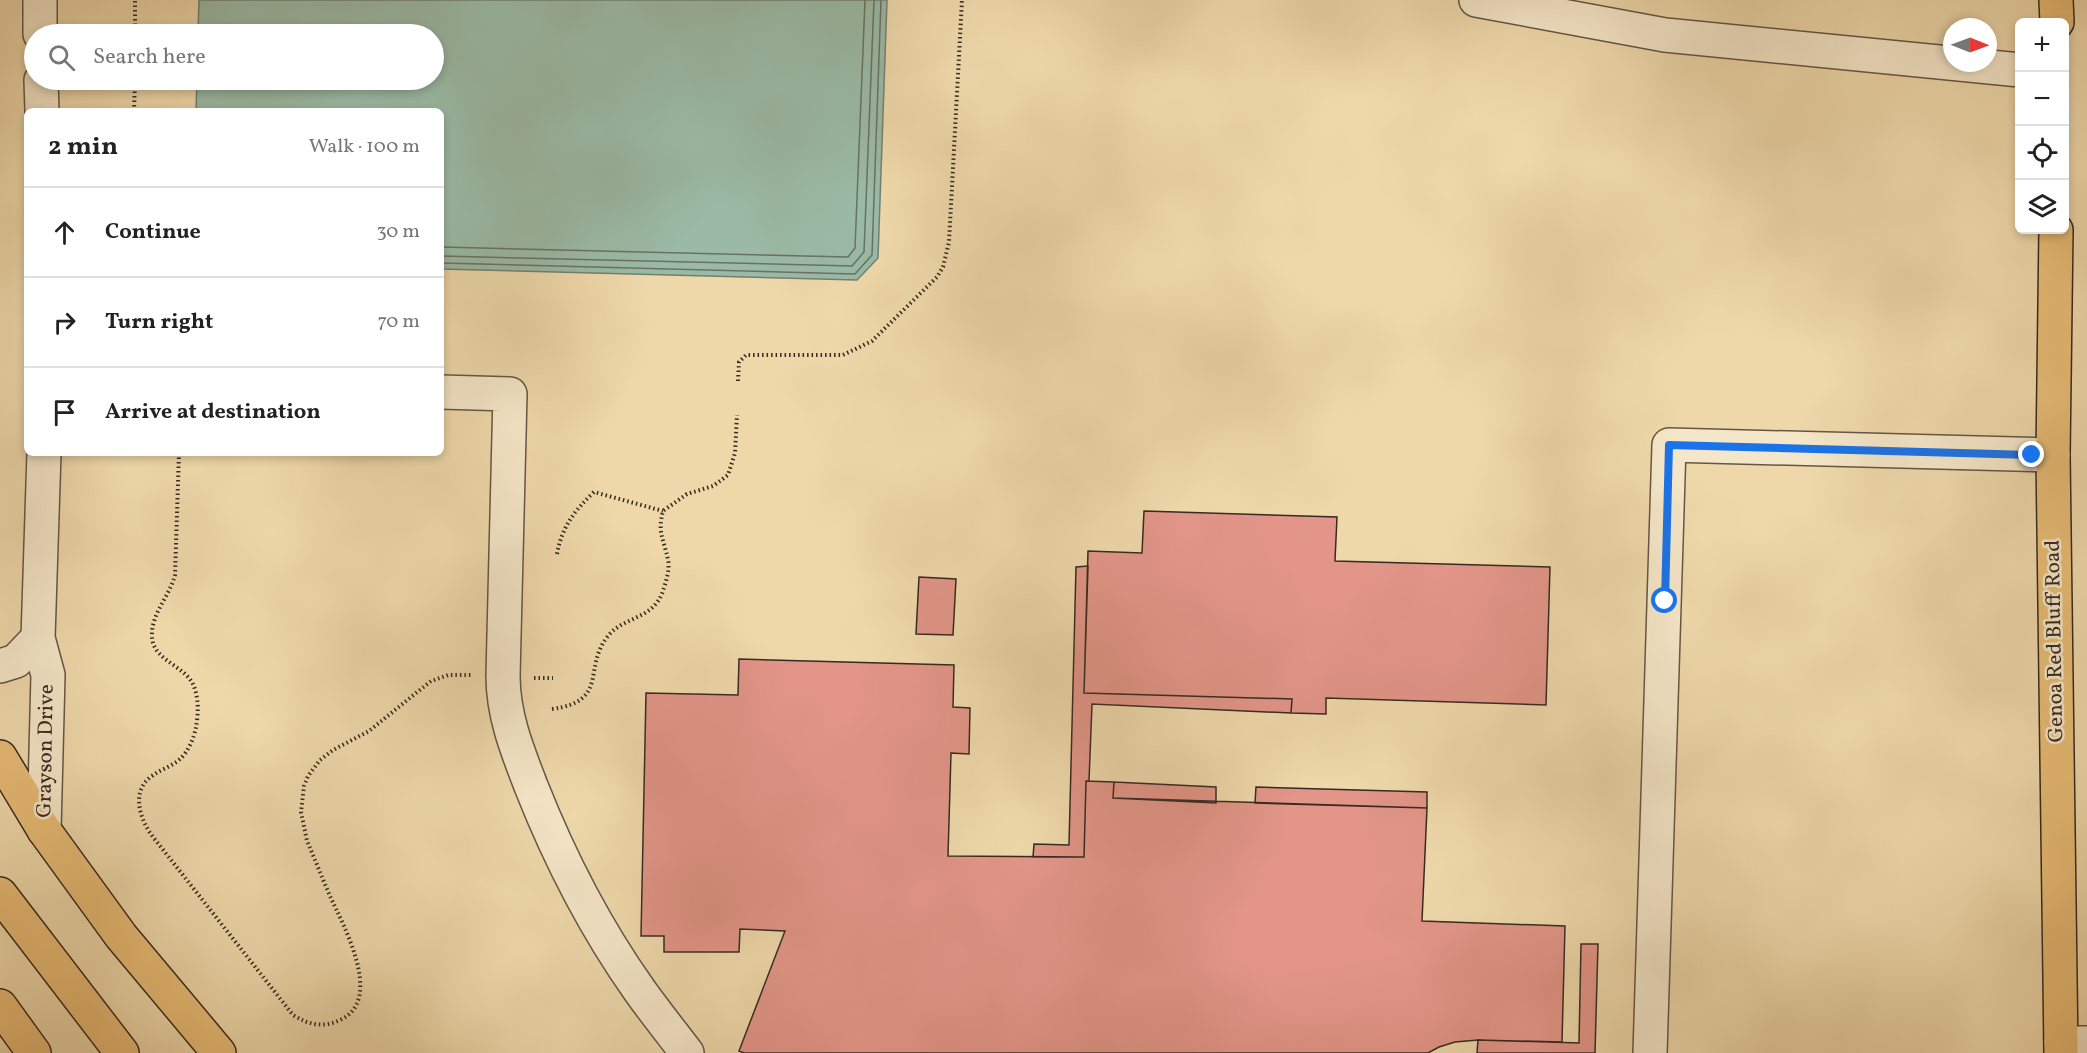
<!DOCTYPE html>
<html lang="en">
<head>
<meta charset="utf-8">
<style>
	body { margin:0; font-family:Vollkorn,serif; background:#f6f6f6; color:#222 }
	.controls { position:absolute; right:18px; top:18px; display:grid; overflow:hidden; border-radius:9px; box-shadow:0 3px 9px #0003 }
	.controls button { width:54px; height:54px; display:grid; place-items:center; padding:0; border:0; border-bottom:2px solid #e0e0e0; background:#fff; color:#222; font:30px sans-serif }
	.compass { position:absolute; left:1943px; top:18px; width:54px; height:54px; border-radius:50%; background:#fff; box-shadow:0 3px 9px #0003; rotate:91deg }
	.stop { position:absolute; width:18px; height:18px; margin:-14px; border:4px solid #1a73e8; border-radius:50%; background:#fff }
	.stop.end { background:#1a73e8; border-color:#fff; box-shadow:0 2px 6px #0008 }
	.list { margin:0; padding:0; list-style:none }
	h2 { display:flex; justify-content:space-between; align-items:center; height:78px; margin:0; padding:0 24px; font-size:26px }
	h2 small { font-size:20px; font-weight:400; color:#767676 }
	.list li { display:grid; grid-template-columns:39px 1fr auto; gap:18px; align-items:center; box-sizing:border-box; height:90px; padding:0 24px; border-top:2px solid #e0e0e0 }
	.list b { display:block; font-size:22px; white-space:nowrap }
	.list em { font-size:20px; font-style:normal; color:#767676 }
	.icon { flex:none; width:33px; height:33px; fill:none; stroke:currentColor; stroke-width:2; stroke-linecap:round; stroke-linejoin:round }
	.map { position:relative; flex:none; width:2087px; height:1053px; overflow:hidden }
	.search { position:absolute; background:#fff; box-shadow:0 3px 9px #0003; left:24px; top:24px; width:420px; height:66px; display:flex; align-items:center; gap:15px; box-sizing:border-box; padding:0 21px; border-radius:33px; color:#767676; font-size:22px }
	.panel { position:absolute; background:#fff; box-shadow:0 3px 9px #0003; left:24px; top:108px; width:420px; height:348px; border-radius:9px }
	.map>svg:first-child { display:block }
</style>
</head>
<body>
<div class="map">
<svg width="2087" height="1053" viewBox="0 0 2087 1053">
	<rect width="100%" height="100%" fill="#eed8aa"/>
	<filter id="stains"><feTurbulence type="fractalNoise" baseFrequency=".00333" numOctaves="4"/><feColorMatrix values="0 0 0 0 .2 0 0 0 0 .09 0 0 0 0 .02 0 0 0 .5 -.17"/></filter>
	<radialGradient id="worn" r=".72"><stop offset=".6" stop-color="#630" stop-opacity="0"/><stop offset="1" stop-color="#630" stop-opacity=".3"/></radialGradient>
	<path fill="#9abaa6" stroke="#728071" stroke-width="1.5" d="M 199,0 L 887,0 L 878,258 L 857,280 L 441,269 L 441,111 L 196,111 L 197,80 L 434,80 L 434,34 L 198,34 Z"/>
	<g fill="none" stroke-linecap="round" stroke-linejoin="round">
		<path stroke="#687264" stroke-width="1.5" d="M 441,247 L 848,257 L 855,248 L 865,0
			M 441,256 L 852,266 L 864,252 L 874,0
			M 441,263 L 855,274 L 872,255 L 881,0"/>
	</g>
	<path fill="#e29588" stroke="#372a22" stroke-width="1.5" d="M 1144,511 L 1337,517 L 1335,561 L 1550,567 L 1546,705 L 1326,698 L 1326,714 L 1291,713 L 1292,699 L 1084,693 L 1088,551 L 1142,553 Z
		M 1088,566 L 1084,693 L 1292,699 L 1291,713 L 1092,704 L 1089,781 L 1086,781 L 1084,857 L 1033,857 L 1034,844 L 1069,845 L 1076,567 Z
		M 919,577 L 956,579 L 953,635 L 916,634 Z
		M 739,659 L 954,665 L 953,707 L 970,708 L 969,754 L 951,753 L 948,856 L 1084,857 L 1086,781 L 1114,782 L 1113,798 L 1427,808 L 1422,921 L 1565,926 L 1562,1042 L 1478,1040 L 1455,1042 L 1439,1047 L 1428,1053 L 744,1053 L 739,1051 L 785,931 L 740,929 L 739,952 L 664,952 L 664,936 L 641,936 L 646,693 L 738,695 Z
		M 1114,782 L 1216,787 L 1216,803 L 1113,798 Z
		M 1256,787 L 1427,792 L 1427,808 L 1255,803 Z
		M 1581,944 L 1598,944 L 1595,1053 L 1477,1053 L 1478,1040 L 1579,1043 Z"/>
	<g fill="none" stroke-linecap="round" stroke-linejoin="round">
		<g stroke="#655644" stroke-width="36">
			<path id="minor" d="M 40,0 L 40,34
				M 1476,0 L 1665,35 L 2020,70
				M 41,80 L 42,111
				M 441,392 L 510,394 L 503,676 C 503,715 517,750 531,786 C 559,857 596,929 640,991 C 655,1012 671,1032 687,1053
				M 0,666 L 16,661 L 38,638
				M 44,830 L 48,675 L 38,638 L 44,453
				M 2061,1043 L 2087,1043
				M 1650,1053 L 1669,445 L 2053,455"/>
		</g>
		<g stroke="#372a22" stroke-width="36">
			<path id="major" d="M 2056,0 L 2057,22
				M 2056,230 L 2053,455 L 2061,1053
				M 0,757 L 44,830 L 121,936 L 219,1053"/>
		</g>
		<g stroke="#372a22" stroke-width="36">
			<path id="highway" d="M 0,894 L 122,1053
				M 0,1006 L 34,1053"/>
		</g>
		<path stroke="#372a22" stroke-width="4" stroke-dasharray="1.5 3" stroke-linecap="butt" d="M 135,34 L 135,0
			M 134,111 L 135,80
			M 738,381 L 739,362 L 746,355 L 843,355 L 872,341 L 937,277 L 943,267 L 949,242 L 962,0
			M 179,453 L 175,575 C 170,595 152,613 152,634 C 151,657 176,663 189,678 C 199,690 199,712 196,727 C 194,738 188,752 180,759 C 171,767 161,769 152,776 C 130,791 140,820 153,837 L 293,1015 C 309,1025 323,1028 340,1020 C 385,1000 343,925 330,896 C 322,878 315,859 307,841 L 301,812 L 304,786 L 308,776 L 320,760 L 333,750 L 369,731 L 431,681 L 448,675 L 471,675
			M 557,554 C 562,527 574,511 594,492 L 663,511
			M 534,678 L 553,678
			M 552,709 C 610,701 582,668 608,636 C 624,616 653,620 663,591 C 666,582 670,569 668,560 C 664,539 657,533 663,511 L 687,494 L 713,486 L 728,475 L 735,453 L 737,415"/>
		<use href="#minor" stroke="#f4e6c8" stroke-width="33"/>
		<use href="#major" stroke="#e7bc75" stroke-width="33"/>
		<use href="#highway" stroke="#e7bc75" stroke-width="33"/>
	</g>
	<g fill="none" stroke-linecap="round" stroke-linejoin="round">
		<path stroke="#1a73e8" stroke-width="8" d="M 1665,601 L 1669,445 L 2032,455"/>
	</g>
	<g text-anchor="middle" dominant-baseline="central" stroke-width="5" stroke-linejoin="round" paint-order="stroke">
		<g font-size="21" fill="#372a22" stroke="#f4e6c8">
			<text transform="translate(2055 641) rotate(-91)">Genoa Red Bluff Road</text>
			<text transform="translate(46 751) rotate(-89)">Grayson Drive</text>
		</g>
	</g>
	<rect width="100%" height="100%" filter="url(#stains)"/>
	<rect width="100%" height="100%" fill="url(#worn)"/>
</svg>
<div class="controls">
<button>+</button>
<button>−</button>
<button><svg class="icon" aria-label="locate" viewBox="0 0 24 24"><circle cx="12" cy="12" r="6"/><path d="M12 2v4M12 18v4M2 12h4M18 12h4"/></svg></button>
<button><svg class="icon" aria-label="layers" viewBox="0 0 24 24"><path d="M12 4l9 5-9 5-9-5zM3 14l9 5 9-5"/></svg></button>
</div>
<svg class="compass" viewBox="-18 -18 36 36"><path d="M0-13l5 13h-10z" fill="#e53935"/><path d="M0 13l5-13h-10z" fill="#767676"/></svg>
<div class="stop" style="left:1665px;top:601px"></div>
<div class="stop end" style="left:2032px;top:455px"></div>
<div class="search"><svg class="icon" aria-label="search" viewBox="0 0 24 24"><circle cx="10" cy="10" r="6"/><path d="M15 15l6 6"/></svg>Search here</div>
<section class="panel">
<h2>2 min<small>Walk · 100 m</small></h2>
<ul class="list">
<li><svg class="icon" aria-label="ahead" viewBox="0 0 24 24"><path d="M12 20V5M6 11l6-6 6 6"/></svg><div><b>Continue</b></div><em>30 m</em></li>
<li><svg class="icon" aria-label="right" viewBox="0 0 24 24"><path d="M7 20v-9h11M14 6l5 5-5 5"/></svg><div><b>Turn right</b></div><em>70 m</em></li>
<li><svg class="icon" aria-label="arrive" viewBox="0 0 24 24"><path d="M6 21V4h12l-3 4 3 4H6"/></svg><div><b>Arrive at destination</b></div></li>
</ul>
</section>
</div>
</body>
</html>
